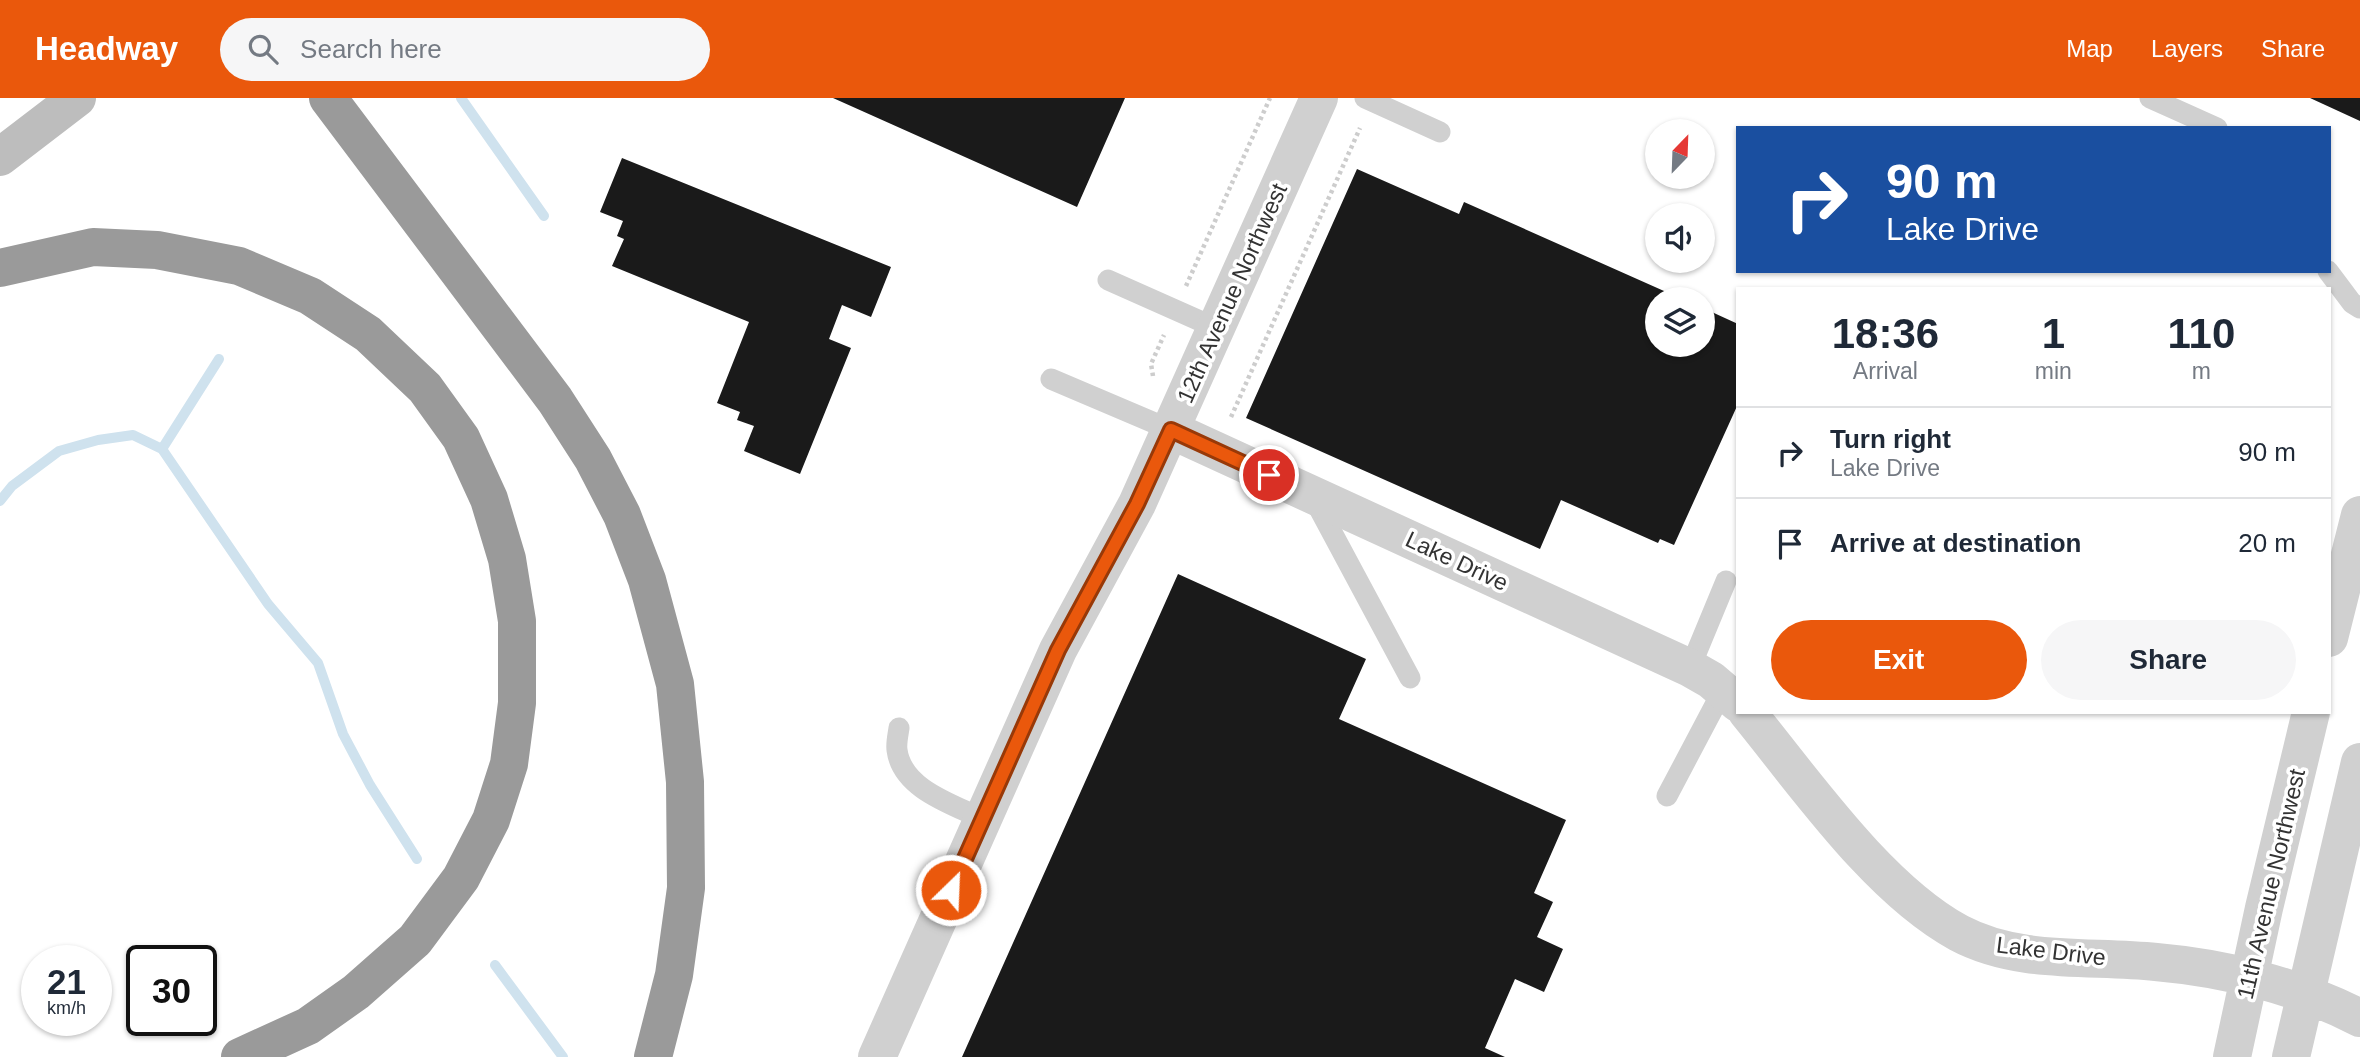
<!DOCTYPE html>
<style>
body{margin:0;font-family:Arial,sans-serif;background:#f6f6f7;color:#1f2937;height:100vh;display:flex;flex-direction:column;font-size:26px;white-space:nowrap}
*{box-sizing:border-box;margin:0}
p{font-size:23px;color:#747a83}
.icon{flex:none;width:38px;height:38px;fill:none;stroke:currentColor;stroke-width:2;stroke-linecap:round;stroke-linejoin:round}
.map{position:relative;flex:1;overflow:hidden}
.panel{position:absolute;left:1736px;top:189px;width:595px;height:427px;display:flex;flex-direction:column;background:#fff;border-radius:0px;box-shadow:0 2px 5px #0004}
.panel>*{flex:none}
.top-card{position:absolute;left:1736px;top:28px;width:595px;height:147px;border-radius:0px;box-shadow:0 2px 5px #0004;background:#1a4fa0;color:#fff;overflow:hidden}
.needle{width:46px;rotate:23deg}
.fabs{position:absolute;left:1645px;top:21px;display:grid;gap:14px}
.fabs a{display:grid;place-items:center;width:70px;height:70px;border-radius:50%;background:#fff;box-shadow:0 2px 5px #0004;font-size:35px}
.speed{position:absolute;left:21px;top:847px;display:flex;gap:14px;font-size:35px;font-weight:700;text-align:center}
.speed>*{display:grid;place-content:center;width:91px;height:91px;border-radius:50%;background:#fff;box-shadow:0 2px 5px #0004;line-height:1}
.speed small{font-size:18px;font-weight:400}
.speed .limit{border:4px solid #111;border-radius:10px;background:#fff;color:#111}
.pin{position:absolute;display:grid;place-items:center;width:60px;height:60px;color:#fff;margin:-30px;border:4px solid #fff;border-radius:50%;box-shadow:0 2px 7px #0007}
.me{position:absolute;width:77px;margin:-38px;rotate:24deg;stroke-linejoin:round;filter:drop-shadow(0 0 5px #0008)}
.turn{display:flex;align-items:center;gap:24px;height:147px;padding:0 35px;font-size:32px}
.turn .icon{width:91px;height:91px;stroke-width:2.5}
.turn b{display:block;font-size:49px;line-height:60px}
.eta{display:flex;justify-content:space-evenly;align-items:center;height:119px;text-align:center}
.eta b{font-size:42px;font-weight:700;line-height:49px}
.primary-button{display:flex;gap:14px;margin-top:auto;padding:14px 35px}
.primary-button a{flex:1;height:80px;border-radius:42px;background:#ea580c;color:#fff;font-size:28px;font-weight:700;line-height:80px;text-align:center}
.primary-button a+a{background:#f6f6f7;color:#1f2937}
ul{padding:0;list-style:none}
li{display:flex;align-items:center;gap:21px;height:91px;padding:0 35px;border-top:2px solid #e0e1e3}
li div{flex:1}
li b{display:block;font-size:26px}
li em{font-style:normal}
header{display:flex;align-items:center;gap:42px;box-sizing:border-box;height:98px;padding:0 35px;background:#ea580c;color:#fff}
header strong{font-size:33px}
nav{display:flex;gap:38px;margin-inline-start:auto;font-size:24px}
.search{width:490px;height:63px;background:#f6f6f7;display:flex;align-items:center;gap:18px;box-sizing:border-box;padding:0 24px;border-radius:38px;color:#747a83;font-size:26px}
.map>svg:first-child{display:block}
</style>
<header>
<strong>Headway</strong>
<div class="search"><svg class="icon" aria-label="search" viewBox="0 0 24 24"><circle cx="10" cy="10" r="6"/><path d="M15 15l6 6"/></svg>Search here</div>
<nav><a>Map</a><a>Layers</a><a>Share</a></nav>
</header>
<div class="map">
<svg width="2360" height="959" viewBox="0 0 2360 959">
<rect width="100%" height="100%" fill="#fff"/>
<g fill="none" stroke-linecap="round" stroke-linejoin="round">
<path stroke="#cfe2ee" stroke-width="10" d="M 461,0 L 544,118
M 162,351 L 219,261
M 0,403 L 12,388 L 59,353 L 98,342 L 133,337 L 162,351 L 268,506 L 318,565 L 343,636 L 370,687 L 417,761
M 495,867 L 563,959"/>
</g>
<path fill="#1a1a1a" d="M 833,0 L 1125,0 L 1077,109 Z
M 2310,0 L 2360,0 L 2360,23 Z
M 622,60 L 891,169 L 871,219 L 842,207 L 829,241 L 851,250 L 800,376 L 744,353 L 754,328 L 737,322 L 740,314 L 717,305 L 749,224 L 612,168 L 624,141 L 617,138 L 623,123 L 600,114 Z
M 1357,71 L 1459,116 L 1464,104 L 1682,201 L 1657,201 L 1657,247 L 1703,247 L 1703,210 L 1738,226 L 1738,306 L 1674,447 L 1660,441 L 1658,445 L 1561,402 L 1540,451 L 1246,320 Z
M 1178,476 L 1366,561 L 1339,621 L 1566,722 L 1534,795 L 1553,804 L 1537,839 L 1563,851 L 1544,894 L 1515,881 L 1485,950 L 1505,959 L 962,959 Z"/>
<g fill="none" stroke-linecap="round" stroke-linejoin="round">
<path stroke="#cdcdcd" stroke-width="4.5" stroke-dasharray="3.5 3.5" stroke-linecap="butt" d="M 1186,188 L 1270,0
M 1153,278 L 1151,266 L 1164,237
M 1231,319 L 1360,30"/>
<path stroke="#d0d0d0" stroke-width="21" d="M 1365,0 L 1440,34
M 2150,0 L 2217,30
M 2328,173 L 2352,205 L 2360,210
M 1108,182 L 1216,230
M 1051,281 L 1171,332
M 1314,401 L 1410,580
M 1690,570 L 1726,483
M 899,630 C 898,637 896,645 897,652 C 902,691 952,706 983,721
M 1667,698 L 1723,592"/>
<path stroke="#d0d0d0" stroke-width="38" d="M 1171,332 L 1690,570 L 1711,582 L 1738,605
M 2329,540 L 2360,417
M 1747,614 C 1805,685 1878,791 1959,835 C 2019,867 2091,857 2156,864 C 2225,870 2298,888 2360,920
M 877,959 L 1058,552 L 1137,406 L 1319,0
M 2232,959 L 2264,810 L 2311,614
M 2291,959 L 2360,664"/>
<path stroke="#bdbdbd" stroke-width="38" d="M 0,59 L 77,0"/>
<path stroke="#9a9a9a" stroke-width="38" d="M 328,0 L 555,302 L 593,361 L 622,417 L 647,482 L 675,586 L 685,684 L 686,790 L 674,877 L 653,959
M 0,170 L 93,149 L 157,152 L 239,168 L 310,198 L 368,236 L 425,290 L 461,340 L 489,401 L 507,461 L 517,523 L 517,605 L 509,666 L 491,722 L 461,780 L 415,842 L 356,894 L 308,928 L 240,959"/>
</g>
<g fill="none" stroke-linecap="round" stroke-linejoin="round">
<g stroke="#983908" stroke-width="18">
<path id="route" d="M 951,792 L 1058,552 L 1137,406 L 1171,332 L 1269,377"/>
</g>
<use href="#route" stroke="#ea580c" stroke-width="12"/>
</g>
<g text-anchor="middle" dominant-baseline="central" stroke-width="7" stroke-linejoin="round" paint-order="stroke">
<g font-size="23" fill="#333" stroke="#fff">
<text transform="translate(1232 195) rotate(-66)">12th Avenue Northwest</text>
<text transform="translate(1457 463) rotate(25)">Lake Drive</text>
<text transform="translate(2271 786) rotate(-77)">11th Avenue Northwest</text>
<text transform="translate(2051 853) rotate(7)">Lake Drive</text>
</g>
</g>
</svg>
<div class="fabs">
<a><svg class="needle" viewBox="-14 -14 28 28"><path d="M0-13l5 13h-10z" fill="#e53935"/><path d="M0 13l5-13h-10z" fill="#747a83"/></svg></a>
<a><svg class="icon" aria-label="sound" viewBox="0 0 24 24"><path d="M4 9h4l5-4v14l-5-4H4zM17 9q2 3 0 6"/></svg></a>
<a><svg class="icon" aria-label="layers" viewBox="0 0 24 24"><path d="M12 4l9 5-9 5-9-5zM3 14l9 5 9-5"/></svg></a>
</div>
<div class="speed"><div>21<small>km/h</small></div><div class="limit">30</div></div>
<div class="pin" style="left:1269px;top:377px;background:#d93025"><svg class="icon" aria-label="arrive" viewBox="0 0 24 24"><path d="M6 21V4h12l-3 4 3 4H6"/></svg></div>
<svg class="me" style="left:951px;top:792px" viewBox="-20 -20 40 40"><circle r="17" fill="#ea580c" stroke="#fff" stroke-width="3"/><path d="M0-11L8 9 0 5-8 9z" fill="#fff"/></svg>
<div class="top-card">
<div class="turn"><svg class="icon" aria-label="right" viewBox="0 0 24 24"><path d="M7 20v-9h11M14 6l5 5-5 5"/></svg><div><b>90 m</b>Lake Drive</div></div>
</div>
<section class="panel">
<div class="eta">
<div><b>18:36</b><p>Arrival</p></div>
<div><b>1</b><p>min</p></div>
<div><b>110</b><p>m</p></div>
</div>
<ul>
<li><svg class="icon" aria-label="right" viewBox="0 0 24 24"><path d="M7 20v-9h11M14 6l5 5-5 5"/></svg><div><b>Turn right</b><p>Lake Drive</p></div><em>90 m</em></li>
<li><svg class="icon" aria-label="arrive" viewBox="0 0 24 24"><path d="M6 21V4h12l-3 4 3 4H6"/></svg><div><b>Arrive at destination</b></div><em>20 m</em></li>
</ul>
<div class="primary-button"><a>Exit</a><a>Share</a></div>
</section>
</div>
